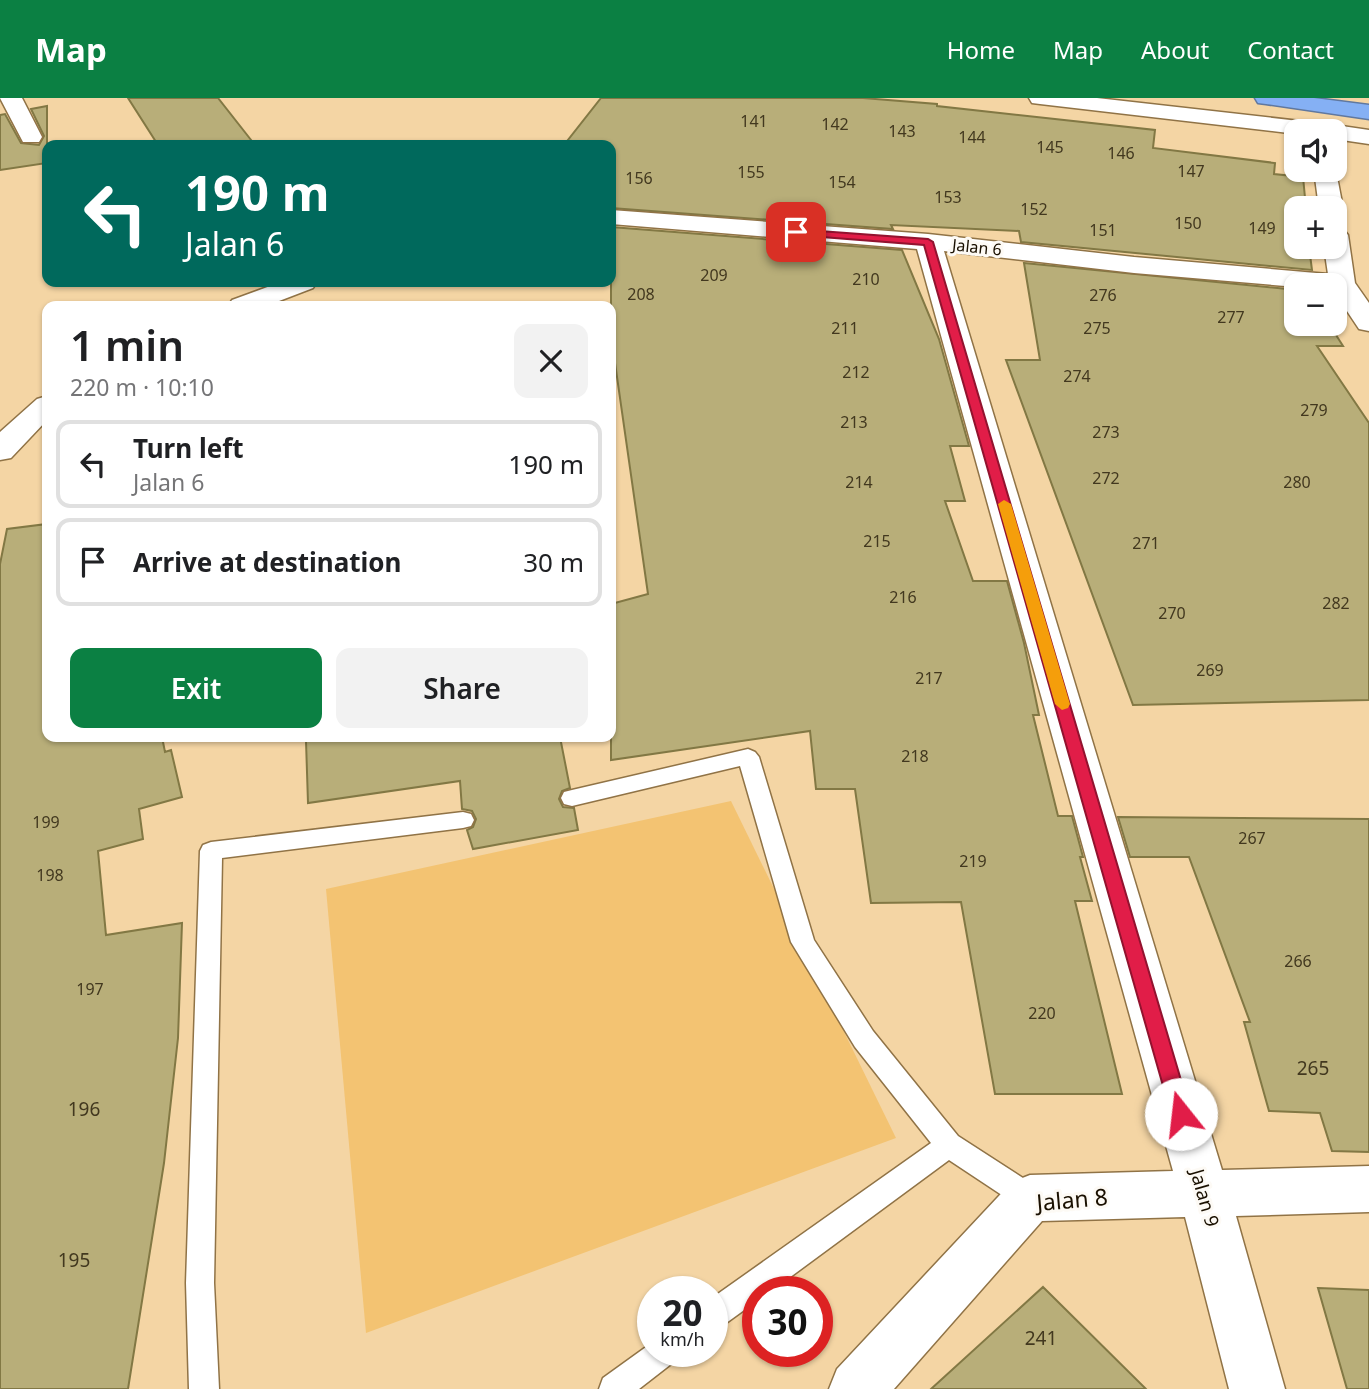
<!DOCTYPE html>
<meta charset="utf-8">
<style>
body{margin:0;font-family:"Noto Sans",sans-serif;background:#f2f2f2;color:#202124;height:100vh;display:flex;flex-direction:column;font-size:26px;white-space:nowrap}
*{box-sizing:border-box;margin:0}
p{font-size:23px;color:#757577}
.icon{flex:none;width:38px;height:38px;fill:none;stroke:currentColor;stroke-width:2;stroke-linecap:round;stroke-linejoin:round}
.map{position:relative;flex:1;overflow:hidden}
.side{position:absolute;left:42px;top:203px;width:574px;height:441px;display:flex;flex-direction:column;background:#fff;border-radius:14px;box-shadow:0 2px 5px #0004}
.side>*{flex:none}
.hud{position:absolute;left:42px;top:42px;width:574px;height:147px;border-radius:14px;box-shadow:0 2px 5px #0004;background:#00695c;color:#fff;overflow:hidden}
.tools{position:absolute;left:1284px;top:21px;display:grid;gap:14px}
.tools a{display:grid;place-items:center;width:63px;height:63px;border-radius:14px;background:#fff;box-shadow:0 2px 5px #0004;font-size:35px}
.speed{position:absolute;left:637px;top:1178px;display:flex;gap:14px;font-size:35px;font-weight:700;text-align:center}
.speed>*{display:grid;place-content:center;width:91px;height:91px;border-radius:50%;background:#fff;box-shadow:0 2px 5px #0004;line-height:1}
.speed small{font-size:18px;font-weight:400}
.speed .limit{border:10px solid #d22;background:#fff;color:#111}
.pin{position:absolute;display:grid;place-items:center;width:60px;height:60px;color:#fff;margin:-30px;border-radius:14px;box-shadow:0 4px 10px #0006}
.me{position:absolute;width:77px;margin:-38px;rotate:344deg;stroke-linejoin:round;filter:drop-shadow(0 0 5px #0008)}
.turn{display:flex;align-items:center;gap:24px;height:147px;padding:0 28px;font-size:32px}
.turn .icon{width:91px;height:91px;stroke-width:2.5}
.turn b{display:block;font-size:49px;line-height:60px}
.round{display:grid;place-items:center;flex:none;width:74px;height:74px;border-radius:14px;background:#f2f2f2}
.summary{display:flex;align-items:center;justify-content:space-between;height:119px;padding:0 28px}
h1{font-size:42px;font-weight:600;line-height:52px}
.primary-button{display:flex;gap:14px;margin-top:auto;padding:14px 28px}
.primary-button a{flex:1;height:80px;border-radius:14px;background:#0b8043;color:#fff;font-size:28px;font-weight:600;line-height:80px;text-align:center}
.primary-button a+a{background:#f2f2f2;color:#202124}
ul{padding:0;list-style:none}
li{display:flex;align-items:center;gap:21px;height:88px;margin:0 14px 10px;padding:0 14px;border:4px solid #e0e0e0;border-radius:14px}
li div{flex:1}
li b{display:block;font-size:26px}
li em{font-style:normal}
header{display:flex;align-items:center;gap:42px;box-sizing:border-box;height:98px;padding:0 35px;background:#0b8043;color:#fff}
header strong{font-size:33px}
nav{display:flex;gap:38px;margin-inline-start:auto;font-size:24px}
.map>svg:first-child{display:block}
</style>
<header>
<strong>Map</strong>
<nav><a>Home</a><a>Map</a><a>About</a><a>Contact</a></nav>
</header>
<div class="map">
<svg width="1369" height="1291" viewBox="0 0 1369 1291">
<rect width="100%" height="100%" fill="#f4d5a4"/>
<path fill="#f3c372" d="M 731,703 L 896,1040 L 366,1235 L 326,791 Z"/>
<path fill="#b8ae79" stroke="#827844" stroke-width="2" d="M 128,0 L 218,0 L 255,47 L 158,47 Z
M 601,0 L 863,0 L 937,6 L 937,8 L 1155,32 L 1153,50 L 1275,65 L 1274,76 L 1303,79 L 1306,110 L 1297,110 L 1297,149 L 1309,149 L 1312,172 L 1021,144 L 1019,133 L 891,127 L 893,131 L 611,110 L 611,47 L 564,47 Z
M 47,8 L 47,65 L 0,72 L 0,17 L 5,16 L 21,45 L 39,47 L 44,38 L 31,11 Z
M 611,129 L 902,152 L 939,241 L 969,348 L 950,348 L 965,403 L 945,403 L 973,483 L 1007,483 L 1024,545 L 1039,617 L 1033,617 L 1058,718 L 1072,718 L 1083,759 L 1080,759 L 1092,803 L 1075,803 L 1122,996 L 995,996 L 961,804 L 871,805 L 855,691 L 816,691 L 810,633 L 611,662 L 611,506 L 648,496 L 611,237 Z
M 1024,165 L 1297,192 L 1297,226 L 1329,226 L 1343,248 L 1317,248 L 1369,325 L 1369,602 L 1133,607 L 1006,262 L 1040,262 Z
M 47,426 L 47,639 L 162,639 L 165,654 L 171,652 L 182,699 L 139,711 L 143,741 L 98,753 L 106,837 L 182,825 L 178,940 L 164,1065 L 128,1291 L 0,1291 L 0,466 L 7,431 Z
M 341,639 L 560,639 L 570,690 L 562,693 L 559,701 L 563,709 L 574,710 L 578,732 L 473,751 L 467,732 L 473,729 L 476,721 L 472,713 L 462,711 L 460,683 L 308,705 L 306,643 Z
M 1118,719 L 1369,721 L 1369,1054 L 1332,1053 L 1320,1015 L 1269,1013 L 1244,924 L 1250,924 L 1189,759 L 1130,759 Z
M 1043,1189 L 1146,1291 L 931,1291 Z
M 1318,1190 L 1369,1192 L 1369,1291 L 1347,1291 Z"/>
<g fill="none" stroke-linecap="round" stroke-linejoin="round">
<g stroke="#907346" stroke-width="3">
<path id="service" d="M 748,651 L 755,654 L 759,659 L 814,842 L 873,933 L 958,1038 L 1040,1091 L 1044,1100 L 1040,1109 L 1030,1113 L 1020,1109 L 949,1062 L 770,1194 L 758,1194 L 758,1202 L 722,1228 L 712,1232 L 712,1200 L 931,1045 L 855,949 L 791,844 L 740,668 L 572,708 L 564,706 L 561,700 L 564,694 L 572,692 Z
M 463,714 L 471,716 L 474,722 L 471,728 L 463,730 L 222,760 L 214,1185 L 219,1291 L 189,1291 L 186,1185 L 200,753 L 203,747 L 211,744 Z
M 653,1244 L 653,1253 L 680,1253 L 675,1263 L 639,1291 L 599,1291 L 603,1280 Z"/>
</g>
<g stroke="#907346" stroke-width="3">
<path id="minor" d="M 0,0 L 22,0 L 42,39 L 39,44 L 23,44 Z
M 1029,0 L 1097,0 L 1335,27 L 1369,32 L 1369,46 L 1335,41 L 1335,33 L 1297,33 L 1297,36 L 1040,6 L 1032,5 Z
M 1335,68 L 1343,110 L 1335,116 L 1335,110 L 1319,110 L 1314,72 L 1335,72 Z
M 611,112 L 928,136 L 1134,159 L 1328,176 L 1324,149 L 1335,149 L 1335,129 L 1344,132 L 1348,137 L 1355,185 L 1369,205 L 1369,233 L 1359,231 L 1335,195 L 1335,187 L 1297,189 L 1134,175 L 944,153 L 1222,1072 L 1369,1068 L 1369,1114 L 1236,1118 L 1285,1291 L 1229,1291 L 1185,1119 L 1042,1123 L 894,1291 L 829,1291 L 837,1271 L 1012,1084 L 1030,1077 L 1173,1073 L 917,151 L 611,126 Z
M 281,184 L 317,184 L 313,190 L 266,208 L 228,208 L 232,202 Z
M 47,298 L 47,322 L 11,360 L 0,362 L 0,334 L 37,301 Z"/>
</g>
<g stroke="#60789f" stroke-width="3">
<path id="motorway" d="M 1255,0 L 1314,0 L 1369,7 L 1369,21 L 1266,6 L 1258,5 Z"/>
</g>
<use href="#service" fill="#fff" fill-rule="evenodd"/>
<use href="#minor" fill="#fff" fill-rule="evenodd"/>
<use href="#motorway" fill="#85b0f4" fill-rule="evenodd"/>
</g>
<path fill="#e11d48" stroke="#92132f" stroke-width="2" d="M 792,131 L 928,141 L 933,144 L 1191,1016 L 1188,1022 L 1181,1024 L 1174,1022 L 1171,1016 L 924,147 L 796,137 L 791,134 Z"/>
<path fill="#f59e0b" d="M 1004,402 L 1011,406 L 1070,606 L 1068,610 L 1062,612 L 1055,606 L 998,406 Z"/>
<g text-anchor="middle" dominant-baseline="central" stroke-width="6" stroke-linejoin="round" paint-order="stroke">
<g font-size="16" fill="#42381f">
<text x="754" y="23">141</text>
<text x="835" y="26">142</text>
<text x="902" y="33">143</text>
<text x="972" y="39">144</text>
<text x="1050" y="49">145</text>
<text x="1121" y="55">146</text>
<text x="1191" y="73">147</text>
<text x="751" y="74">155</text>
<text x="639" y="80">156</text>
<text x="842" y="84">154</text>
<text x="948" y="99">153</text>
<text x="1034" y="111">152</text>
<text x="1188" y="125">150</text>
<text x="1262" y="130">149</text>
<text x="1103" y="132">151</text>
<text x="714" y="177">209</text>
<text x="866" y="181">210</text>
<text x="641" y="196">208</text>
<text x="1103" y="197">276</text>
<text x="1231" y="219">277</text>
<text x="845" y="230">211</text>
<text x="1097" y="230">275</text>
<text x="856" y="274">212</text>
<text x="1077" y="278">274</text>
<text x="1314" y="312">279</text>
<text x="854" y="324">213</text>
<text x="1106" y="334">273</text>
<text x="1106" y="380">272</text>
<text x="859" y="384">214</text>
<text x="1297" y="384">280</text>
<text x="877" y="443">215</text>
<text x="1146" y="445">271</text>
<text x="903" y="499">216</text>
<text x="1336" y="505">282</text>
<text x="1172" y="515">270</text>
<text x="1210" y="572">269</text>
<text x="929" y="580">217</text>
<text x="915" y="658">218</text>
<text x="46" y="724">199</text>
<text x="1252" y="740">267</text>
<text x="973" y="763">219</text>
<text x="50" y="777">198</text>
<text x="1298" y="863">266</text>
<text x="90" y="891">197</text>
<text x="1042" y="915">220</text>
</g>
<g font-size="16" fill="#1a1001" stroke="#fdfaf5">
<text transform="translate(977 149) rotate(6)">Jalan 6</text>
</g>
<g font-size="19" fill="#42381f">
<text x="1313" y="970">265</text>
<text x="84" y="1011">196</text>
<text x="74" y="1162">195</text>
<text x="1041" y="1240">241</text>
</g>
<g font-size="19" fill="#1a1001" stroke="#fdfaf5">
<text transform="translate(1205 1100) rotate(74)">Jalan 9</text>
</g>
<g font-size="23" fill="#1a1001" stroke="#fdfaf5">
<text transform="translate(1072 1101) rotate(-5)">Jalan 8</text>
</g>
</g>
</svg>
<div class="tools">
<a><svg class="icon" aria-label="sound" viewBox="0 0 24 24"><path d="M4 9h4l5-4v14l-5-4H4zM17 9q2 3 0 6"/></svg></a>
<a>+</a>
<a>−</a>
</div>
<div class="speed"><div>20<small>km/h</small></div><div class="limit">30</div></div>
<div class="pin" style="left:796px;top:134px;background:#d93025"><svg class="icon" aria-label="arrive" viewBox="0 0 24 24"><path d="M6 21V4h12l-3 4 3 4H6"/></svg></div>
<svg class="me" style="left:1181px;top:1016px" viewBox="-20 -20 40 40"><circle r="19" fill="#fff"/><path d="M0-13L10 11 0 6-10 11z" fill="#e11d48"/></svg>
<div class="hud">
<div class="turn"><svg class="icon" aria-label="left" viewBox="0 0 24 24"><path d="M17 20v-9H6M10 6l-5 5 5 5"/></svg><div><b>190 m</b>Jalan 6</div></div>
</div>
<section class="side">
<div class="summary"><div><h1>1 min</h1><p>220 m · 10:10</p></div><a class="round"><svg class="icon" aria-label="close" viewBox="0 0 24 24"><path d="M6 6l12 12M18 6L6 18"/></svg></a></div>
<ul>
<li><svg class="icon" aria-label="left" viewBox="0 0 24 24"><path d="M17 20v-9H6M10 6l-5 5 5 5"/></svg><div><b>Turn left</b><p>Jalan 6</p></div><em>190 m</em></li>
<li><svg class="icon" aria-label="arrive" viewBox="0 0 24 24"><path d="M6 21V4h12l-3 4 3 4H6"/></svg><div><b>Arrive at destination</b></div><em>30 m</em></li>
</ul>
<div class="primary-button"><a>Exit</a><a>Share</a></div>
</section>
</div>
